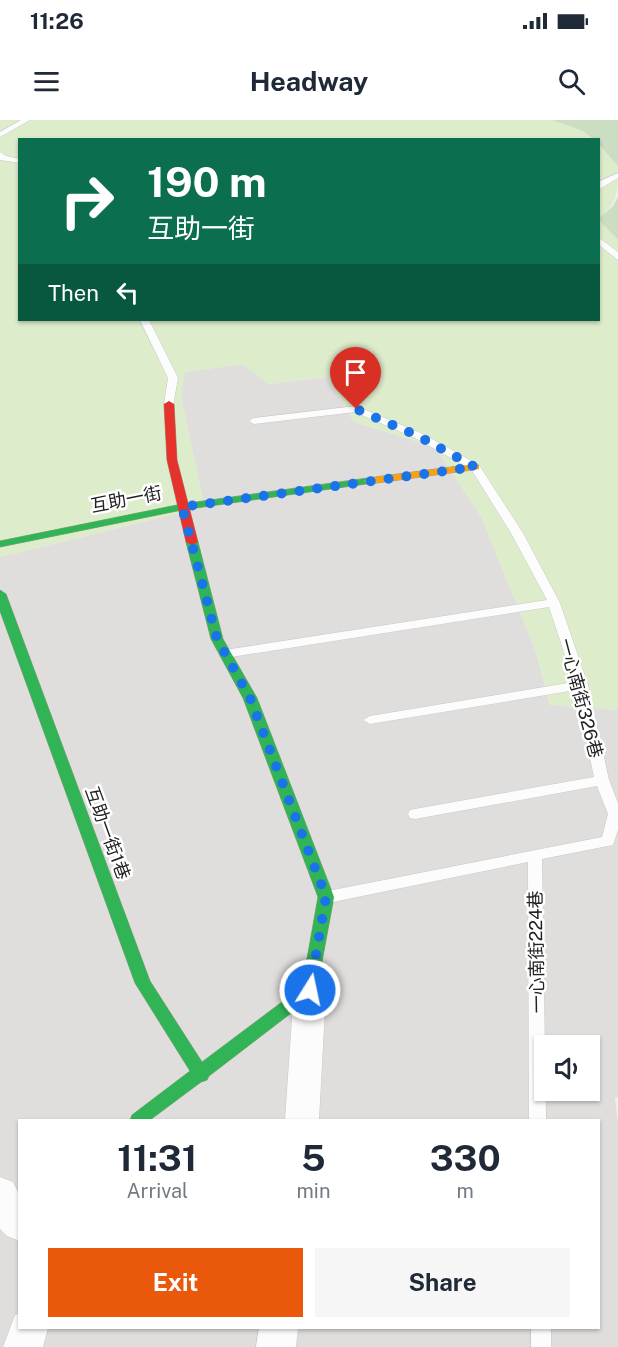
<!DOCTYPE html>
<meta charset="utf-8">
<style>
body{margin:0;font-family:"Public Sans","Noto Sans TC",sans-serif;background:#f6f6f7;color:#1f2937;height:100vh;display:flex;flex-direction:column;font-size:22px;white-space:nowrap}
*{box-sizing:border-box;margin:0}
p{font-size:20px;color:#747a83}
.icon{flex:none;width:33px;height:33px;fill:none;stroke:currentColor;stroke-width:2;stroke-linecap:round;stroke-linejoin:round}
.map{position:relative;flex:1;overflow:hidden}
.panel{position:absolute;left:18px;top:999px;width:582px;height:210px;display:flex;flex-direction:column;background:#fff;border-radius:0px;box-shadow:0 2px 4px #0004}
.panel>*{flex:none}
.hud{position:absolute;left:18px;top:18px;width:582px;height:183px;border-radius:0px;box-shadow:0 2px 4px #0004;background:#0b6e4f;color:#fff;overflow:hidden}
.controls{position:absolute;left:534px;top:915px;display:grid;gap:12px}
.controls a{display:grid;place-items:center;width:66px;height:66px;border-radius:0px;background:#fff;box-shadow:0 2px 4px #0004;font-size:30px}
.pin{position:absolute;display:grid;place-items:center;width:51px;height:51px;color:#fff;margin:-62px -26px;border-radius:50% 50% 50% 0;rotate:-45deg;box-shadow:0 0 6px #0007}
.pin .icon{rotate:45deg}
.me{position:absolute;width:66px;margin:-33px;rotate:10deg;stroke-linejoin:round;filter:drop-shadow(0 0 4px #0008)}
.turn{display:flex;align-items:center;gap:21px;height:126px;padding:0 30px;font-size:27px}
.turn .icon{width:78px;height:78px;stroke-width:2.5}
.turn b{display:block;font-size:42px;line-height:51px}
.then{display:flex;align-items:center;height:57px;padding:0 30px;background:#0003;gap:12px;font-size:22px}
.eta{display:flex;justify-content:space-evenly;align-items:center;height:102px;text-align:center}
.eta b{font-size:36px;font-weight:700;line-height:42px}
.primary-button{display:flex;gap:12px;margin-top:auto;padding:12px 30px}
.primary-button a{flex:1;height:69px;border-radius:0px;background:#ea580c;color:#fff;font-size:24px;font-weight:700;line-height:69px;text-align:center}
.primary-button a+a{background:#f6f6f7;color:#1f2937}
.status{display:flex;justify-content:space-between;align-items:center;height:42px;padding:0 30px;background:#fff;direction:ltr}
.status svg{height:16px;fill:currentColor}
header{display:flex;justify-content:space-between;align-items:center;height:78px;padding:0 30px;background:#fff;font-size:27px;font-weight:700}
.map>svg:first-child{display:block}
</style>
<div class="status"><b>11:26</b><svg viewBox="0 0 49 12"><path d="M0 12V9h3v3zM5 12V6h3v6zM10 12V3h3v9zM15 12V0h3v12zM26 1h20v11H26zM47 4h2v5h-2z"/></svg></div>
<header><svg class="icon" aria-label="menu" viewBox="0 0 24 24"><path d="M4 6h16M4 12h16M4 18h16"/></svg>Headway<svg class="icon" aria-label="search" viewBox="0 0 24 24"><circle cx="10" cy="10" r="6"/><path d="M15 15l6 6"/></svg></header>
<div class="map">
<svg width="618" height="1227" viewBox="0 0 618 1227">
<rect width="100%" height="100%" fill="#f0eeeb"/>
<path fill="#dfdedc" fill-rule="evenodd" d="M 243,244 L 269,264 L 327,257 L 354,302 L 435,327 L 481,396 L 536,532 L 550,585 L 618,590 L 618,977 L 615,978 L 618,1004 L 618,1227 L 0,1227 L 0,437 L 204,387 L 181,277 L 184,252 ZM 544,926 L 590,926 L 590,970 L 544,970 ZM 20,1000 L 598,1000 L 598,1208 L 20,1208 Z"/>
<path fill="#ddeccb" d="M 0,0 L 552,0 L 583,11 L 593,19 L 20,20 L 20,200 L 598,200 L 599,100 L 618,120 L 618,590 L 550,585 L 536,532 L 481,396 L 435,327 L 354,302 L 327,257 L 269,264 L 242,244 L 185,252 L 181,277 L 205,387 L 0,437 Z
M 598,25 L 618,46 C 618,74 618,80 599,99 Z"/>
<path fill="#cbdec1" d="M 552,0 L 618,0 L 618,46 L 599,25 L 598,20 L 593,19 L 583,11 Z
M 618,77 L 618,120 L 598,99 L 613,86 Z"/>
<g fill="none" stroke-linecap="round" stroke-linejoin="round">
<g stroke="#c9c8c7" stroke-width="1">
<path id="lane" d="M 21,0 L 30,0 L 0,17 L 0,12 Z
M 0,32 L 6,36 L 20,39 L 20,43 L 0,40 Z
M 618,53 L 618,58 L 598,70 L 598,62 Z
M 598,117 L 618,132 L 618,140 L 598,124 Z
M 140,200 L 149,200 L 178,258 L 173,286 L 169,287 L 164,284 L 168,258 Z
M 356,286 L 423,314 L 479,345 L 523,413 L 560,483 L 588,565 L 609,660 L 618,683 L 618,710 L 613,725 L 542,739 L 546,1000 L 529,1000 L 528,742 L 328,783 L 323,781 L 320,777 L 323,773 L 328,771 L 602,717 L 608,694 L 597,666 L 415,699 L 410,698 L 408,694 L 410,690 L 415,689 L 594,657 L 576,570 L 370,604 L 363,600 L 370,596 L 574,562 L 549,487 L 225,538 L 219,534 L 225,530 L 547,480 L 511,413 L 471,349 L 415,318 L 355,292 L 254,304 L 249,301 L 254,298 Z
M 531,1208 L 551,1208 L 551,1227 L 531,1227 Z"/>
</g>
<g stroke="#c9c8c7" stroke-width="1">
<path id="street" d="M 310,857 L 321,861 L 326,870 L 319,1000 L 285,1000 L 294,870 L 299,861 Z
M 0,1057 L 13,1062 L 20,1076 L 20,1121 L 7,1116 L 0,1109 Z
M 20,1193 L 20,1208 L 48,1208 L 43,1227 L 3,1227 L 15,1195 Z
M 259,1208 L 298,1208 L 296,1227 L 256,1227 Z"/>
</g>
<g stroke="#999a82" stroke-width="1">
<path id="fast" d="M 369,358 L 374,361 L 373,363 L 182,390 L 0,427 L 0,421 L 182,384 Z
M 192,419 L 198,422 L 223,519 L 257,578 L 334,777 L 316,874 L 209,956 L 207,960 L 201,962 L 150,1000 L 130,1000 L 132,995 L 190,951 L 135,863 L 0,491 L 0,470 L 6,474 L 150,861 L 202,942 L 302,867 L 318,777 L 243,578 L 211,519 L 186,422 Z"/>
</g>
<g stroke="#999a82" stroke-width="1">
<path id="slow" d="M 475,344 L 479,345 L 479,349 L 369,364 L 364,361 L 369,358 Z"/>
</g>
<g stroke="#999a82" stroke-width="1">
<path id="jam" d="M 169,281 L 174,284 L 177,340 L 198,422 L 192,425 L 186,422 L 167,340 L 164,284 Z"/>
</g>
<use href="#lane" fill="#fdfcfc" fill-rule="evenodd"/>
<use href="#street" fill="#fdfcfc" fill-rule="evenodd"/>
<use href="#fast" fill="#30b455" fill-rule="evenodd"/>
<use href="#slow" fill="#ff9f0a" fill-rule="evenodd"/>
<use href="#jam" fill="#e5322d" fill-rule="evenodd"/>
</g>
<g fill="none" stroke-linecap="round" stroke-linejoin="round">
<path stroke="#1a73e8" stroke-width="10" stroke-dasharray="0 18" d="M 310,870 L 326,777 L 250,578 L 217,519 L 182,387 L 475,347 L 418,316 L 356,289"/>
</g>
<g text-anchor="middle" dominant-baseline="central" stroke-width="5" stroke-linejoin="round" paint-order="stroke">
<g font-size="18" fill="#222" stroke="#fff">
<text transform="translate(126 379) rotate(-11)">互助一街</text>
<text transform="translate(581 578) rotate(75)">一心南街326巷</text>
<text transform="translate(108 713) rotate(70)">互助一街1巷</text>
<text transform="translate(536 832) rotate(-91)">一心南街224巷</text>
</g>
</g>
</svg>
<div class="controls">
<a><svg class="icon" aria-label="sound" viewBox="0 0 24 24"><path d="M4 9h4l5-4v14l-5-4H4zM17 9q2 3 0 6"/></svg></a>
</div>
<div class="pin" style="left:356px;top:289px;background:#d93025"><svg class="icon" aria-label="arrive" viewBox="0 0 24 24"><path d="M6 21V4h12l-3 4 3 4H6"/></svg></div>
<svg class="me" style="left:310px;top:870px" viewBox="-20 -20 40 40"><circle r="17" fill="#1a73e8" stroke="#fff" stroke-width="3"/><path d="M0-11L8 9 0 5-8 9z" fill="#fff"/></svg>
<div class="hud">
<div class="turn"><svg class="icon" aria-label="right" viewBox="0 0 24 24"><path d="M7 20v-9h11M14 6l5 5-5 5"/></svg><div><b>190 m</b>互助一街</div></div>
<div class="then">Then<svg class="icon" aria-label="left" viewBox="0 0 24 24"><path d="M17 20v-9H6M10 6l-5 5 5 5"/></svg></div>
</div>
<section class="panel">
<div class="eta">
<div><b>11:31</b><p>Arrival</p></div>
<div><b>5</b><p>min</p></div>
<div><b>330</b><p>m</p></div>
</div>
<div class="primary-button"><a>Exit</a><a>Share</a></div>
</section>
</div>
